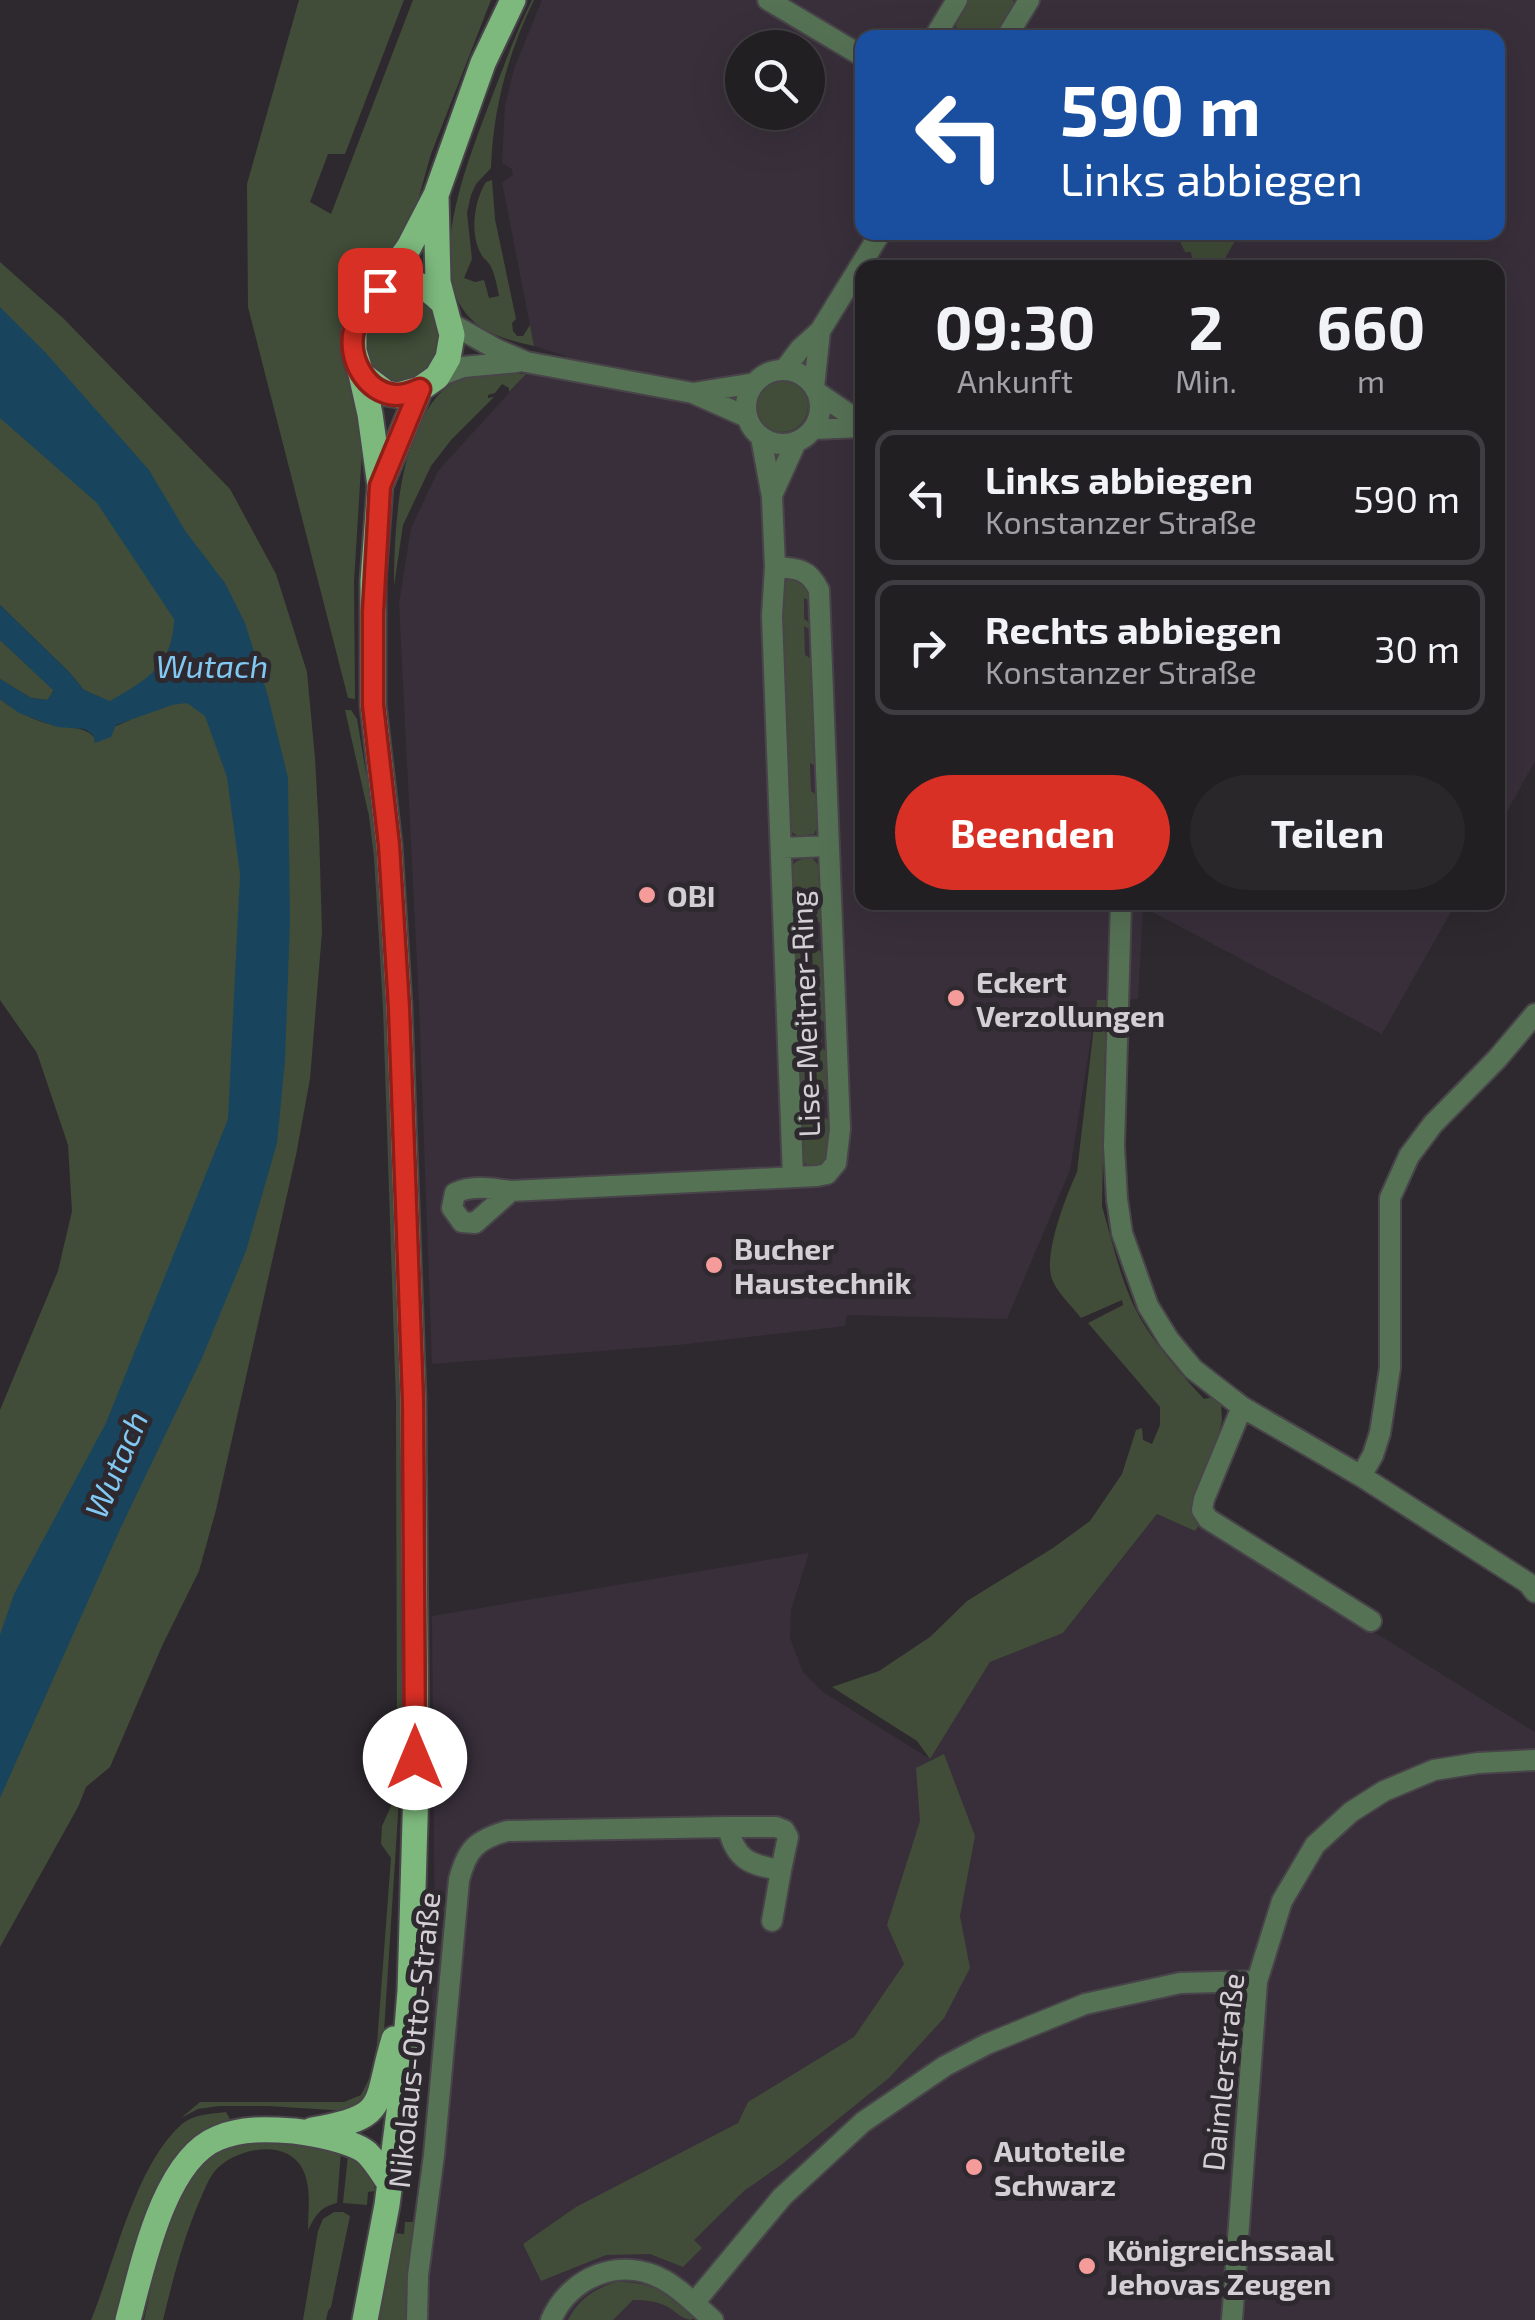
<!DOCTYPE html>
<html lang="de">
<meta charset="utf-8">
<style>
body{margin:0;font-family:"Exo 2",sans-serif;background:#2a272b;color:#f1f3f6;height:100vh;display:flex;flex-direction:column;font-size:38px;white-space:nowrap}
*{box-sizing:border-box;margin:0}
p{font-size:32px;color:#a2a2a6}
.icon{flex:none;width:55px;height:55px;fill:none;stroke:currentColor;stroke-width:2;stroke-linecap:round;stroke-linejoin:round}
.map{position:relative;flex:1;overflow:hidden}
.drawer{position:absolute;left:855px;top:260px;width:650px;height:650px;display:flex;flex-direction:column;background:#221f23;border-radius:20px;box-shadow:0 10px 40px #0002,0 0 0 2px #3f3d41}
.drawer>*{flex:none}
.guide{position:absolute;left:855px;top:30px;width:650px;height:210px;border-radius:20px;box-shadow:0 10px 40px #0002,0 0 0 2px #3f3d41;background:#1a4fa0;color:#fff;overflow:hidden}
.tools{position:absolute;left:725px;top:30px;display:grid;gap:20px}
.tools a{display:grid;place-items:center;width:100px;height:100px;border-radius:50%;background:#221f23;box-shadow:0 10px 40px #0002,0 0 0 2px #3f3d41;font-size:50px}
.pin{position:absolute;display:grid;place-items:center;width:85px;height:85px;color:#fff;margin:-42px;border-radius:20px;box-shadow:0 5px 15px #0006}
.me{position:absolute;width:110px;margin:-55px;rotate:0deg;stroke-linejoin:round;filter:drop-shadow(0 0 8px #0008)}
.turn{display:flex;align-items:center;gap:35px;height:210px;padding:0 40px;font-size:45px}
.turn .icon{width:130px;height:130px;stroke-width:2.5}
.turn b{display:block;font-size:70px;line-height:85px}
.eta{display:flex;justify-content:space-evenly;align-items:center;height:170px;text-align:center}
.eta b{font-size:60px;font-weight:700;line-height:70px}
.cta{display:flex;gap:20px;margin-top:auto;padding:20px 40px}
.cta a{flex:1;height:115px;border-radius:60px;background:#d93025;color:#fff;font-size:40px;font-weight:700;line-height:115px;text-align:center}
.cta a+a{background:#2a272b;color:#f1f3f6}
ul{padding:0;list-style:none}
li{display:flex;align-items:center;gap:30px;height:135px;margin:0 20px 15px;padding:0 20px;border:5px solid #3f3d41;border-radius:20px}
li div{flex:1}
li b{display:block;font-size:38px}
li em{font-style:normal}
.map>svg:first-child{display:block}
</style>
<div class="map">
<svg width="1535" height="2320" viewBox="0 0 1535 2320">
<rect width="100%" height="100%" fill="#2e292f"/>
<path fill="#382f3a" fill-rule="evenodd" d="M 542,0 L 1535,0 L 1535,761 L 1498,828 L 1498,268 L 862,268 L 862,902 L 1456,903 L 1382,1034 L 1143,907 L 1138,999 L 1097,1001 L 1070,1170 L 1007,1319 L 847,1315 L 845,1326 L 678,1345 L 432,1364 L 419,1005 L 399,604 L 411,528 L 438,471 L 526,374 L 562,379 L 566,356 L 534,346 L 502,182 L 513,175 L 512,169 L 502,163 L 505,106 L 514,69 ZM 862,38 L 1498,38 L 1498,232 L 862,232 ZM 742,48 L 808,48 L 808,112 L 742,112 Z
M 1157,1514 L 1195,1531 L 1200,1524 L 1535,1732 L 1535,2320 L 410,2320 L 438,2054 L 431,2012 L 435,1958 L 432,1616 L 809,1553 L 791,1610 L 790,1638 L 803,1672 L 823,1692 L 930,1759 L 990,1662 L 1063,1633 Z"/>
<path fill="#414d38" d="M 299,0 L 404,0 L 345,154 L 328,154 L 310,202 L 331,214 L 413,0 L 491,0 L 431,154 L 418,200 L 405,228 L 395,249 L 379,271 L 351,302 L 344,318 L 340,354 L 347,378 L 354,392 L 362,451 L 354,582 L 355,699 L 348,698 L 248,307 L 247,184 Z
M 532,0 L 534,0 C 508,53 493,109 491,168 L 476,184 L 471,195 L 467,213 L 472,259 L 464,278 L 475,282 L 484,280 L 489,298 L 499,296 C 497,286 495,274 490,265 C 484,256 485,262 480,252 C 470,232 474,201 486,182 L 492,180 L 495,219 L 516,319 L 512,323 L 513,331 L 517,336 L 523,336 L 530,325 L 534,346 C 512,341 487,335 471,319 C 422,271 469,159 488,107 C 502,71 515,34 532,0 Z
M 962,0 L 1013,0 L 1018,11 L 997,37 L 994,30 L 989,37 L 952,37 L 957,29 L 952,16 Z
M 1236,232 L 1239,234 L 1220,267 L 1185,267 L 1184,262 L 1192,259 L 1191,252 L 1185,252 L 1176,233 Z
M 0,262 L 64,319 L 230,489 L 276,574 L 307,672 L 315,758 L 319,830 L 322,932 L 310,1079 L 296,1155 L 216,1510 L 199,1571 L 162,1646 L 110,1767 L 86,1787 L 78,1807 L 0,1947 L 0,1410 L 58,1271 L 72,1211 L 68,1145 L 37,1053 L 0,1000 L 0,699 C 17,712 33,720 53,725 C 68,729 81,725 93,736 L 130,720 L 110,702 L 84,690 L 69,672 L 0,605 Z
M 404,289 L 433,306 C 436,313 439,322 440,329 C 440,333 439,340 438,345 C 427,403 355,387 365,334 C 366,324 372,313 376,304 Z
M 480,372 L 526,374 L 509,392 L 509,388 L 502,384 L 495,393 L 488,395 L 488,398 L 494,397 L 451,440 L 431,466 L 403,525 L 394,586 C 394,521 400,385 480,372 Z
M756 406a26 26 0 1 1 52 0a26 26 0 1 1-52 0Z
M 788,579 L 801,579 L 811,591 L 815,603 L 804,598 L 804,619 L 816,627 L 816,633 L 804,626 L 805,655 L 817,662 L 821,769 L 810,763 L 811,791 L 822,799 L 821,818 L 814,834 L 798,836 L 790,831 L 784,810 L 777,605 L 782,587 Z
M 0,640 L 54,690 L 48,700 L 31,698 L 0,679 Z
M 345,710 L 351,710 L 357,719 L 366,773 L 377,810 L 381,850 L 403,1402 L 403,1737 L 381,2078 L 372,2099 L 348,2111 L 268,2106 L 219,2106 L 198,2109 L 181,2118 L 200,2102 L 344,2102 L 361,2095 L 371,2075 L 377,2044 L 391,1858 L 381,1844 L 382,1826 L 392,1804 L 397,1743 L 396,1402 L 383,1008 L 374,857 L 369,816 Z
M 812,858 C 830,874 827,905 828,927 L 817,921 L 817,949 L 829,957 L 832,1027 L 821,1020 L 822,1048 L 833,1056 L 835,1095 L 823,1088 L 824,1117 L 836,1125 C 832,1144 833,1162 811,1168 L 802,1161 L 786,886 C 791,867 790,859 812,858 Z
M 1097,1000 L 1106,1000 L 1102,1206 C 1111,1238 1119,1273 1133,1304 C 1148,1337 1179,1372 1204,1399 L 1212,1397 L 1221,1405 L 1222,1420 L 1200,1524 L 1195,1531 L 1157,1514 L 1063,1633 L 990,1662 L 930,1759 L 917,1741 L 832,1687 L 879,1671 L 930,1637 L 967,1601 L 1053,1548 L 1090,1521 L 1122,1474 L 1136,1430 L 1142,1428 L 1143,1440 L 1152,1444 L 1160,1425 L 1160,1407 L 1088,1323 L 1123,1305 L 1122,1300 L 1081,1318 C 1072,1306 1057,1293 1052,1279 C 1043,1255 1066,1196 1077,1172 Z
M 944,1754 L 975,1836 L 960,1916 L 970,1968 L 944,2018 L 889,2078 L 781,2165 L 744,2191 L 694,2240 L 702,2248 L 683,2267 L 650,2254 L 606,2255 L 541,2281 L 523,2244 L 576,2207 L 738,2123 L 748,2102 L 854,2037 L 904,1964 L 887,1925 L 920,1821 L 916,1768 Z
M 226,2112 L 232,2123 L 213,2133 L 117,2320 L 91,2320 C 115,2262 135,2165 182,2124 C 194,2114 211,2114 226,2112 Z
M 251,2140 C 282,2142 311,2145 341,2151 L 337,2203 C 320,2207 316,2215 308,2230 C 308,2210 312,2186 302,2168 C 285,2137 233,2149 214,2172 C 208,2180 204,2191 200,2200 C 183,2239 173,2279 163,2320 L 144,2320 C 155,2271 171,2175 221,2150 C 230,2145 242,2143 251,2140 Z
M 348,2155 C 362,2162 373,2176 375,2191 L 368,2192 L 367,2205 L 343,2203 Z
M 418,2203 L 410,2320 L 376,2320 L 394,2233 L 404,2234 L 405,2222 L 413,2222 Z
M 334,2212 L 343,2212 L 350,2216 L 331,2307 L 328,2311 L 326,2320 L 303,2320 L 318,2231 L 323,2219 Z
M 616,2282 C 656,2282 665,2293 695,2316 L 691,2320 C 680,2318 678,2313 668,2307 C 657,2301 645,2300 633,2300 L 613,2320 L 568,2320 C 579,2299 594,2289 616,2282 Z"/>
<path fill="#18455d" d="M 0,307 L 45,352 L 149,470 L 186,532 L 225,583 L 245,623 L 268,696 L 288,778 L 290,921 L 285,1061 L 277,1143 L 246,1251 L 202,1358 L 122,1525 L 0,1798 L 0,1635 L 14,1594 L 106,1423 L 228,1119 L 240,874 L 227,777 L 205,716 L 187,703 L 172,705 L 116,725 L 111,737 L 95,743 L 93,735 L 85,729 L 57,727 L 19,713 L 0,699 L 0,679 L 31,698 L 47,700 L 54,691 L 0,640 L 0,605 L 69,672 L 84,690 L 110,701 C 147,680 173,665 174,619 L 97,503 L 0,418 Z"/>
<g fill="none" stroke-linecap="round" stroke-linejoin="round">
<g stroke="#484449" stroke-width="24">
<path id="minor" d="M 768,0 L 862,56
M 934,38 L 957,0
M 1006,38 L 1029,0
M 450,323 L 496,349 L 526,362 L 693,393 L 747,417
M 784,370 L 800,349 L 820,331 L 881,232
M746 407a37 37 0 1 1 74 0a37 37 0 1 1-74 0Z
M 437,377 L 463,367 L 517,362
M 814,387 L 820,331
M 693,393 L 755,383
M 818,393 L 862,423
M 813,429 L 862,427
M 761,437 L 772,497 L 775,567
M 772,495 L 796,442
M 781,848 L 828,846
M 1121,902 L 1114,1146 L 1117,1199 L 1122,1233 L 1148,1306 L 1169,1340 L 1193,1369 L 1242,1407 L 1361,1476 L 1528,1583 L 1535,1592
M 511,1191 L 475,1223 L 462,1222 L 452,1208 L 455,1193 C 472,1185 493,1188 511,1191 L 817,1176 L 827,1174 L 836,1163 L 840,1129 L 819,590 C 809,569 797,568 775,567 L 772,616 L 793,1177
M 1242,1407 L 1204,1499 L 1202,1510 L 1208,1519 L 1371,1621
M 1361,1476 L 1373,1455 L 1380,1433 L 1390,1368 L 1390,1198 L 1409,1156 L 1433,1124 L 1497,1059 L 1535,1014
M 772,1921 L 781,1870
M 694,2303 L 782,2197 L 863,2122 L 945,2066 L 987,2044 L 1085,2004 L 1180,1983 L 1257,1981
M 417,2320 L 418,2275 L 434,2155 L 459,1880 C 467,1849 476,1840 507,1831 L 728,1827 C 735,1860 750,1865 781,1870 L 788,1837 L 784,1830 L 776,1827 L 728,1827
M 551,2320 C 570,2276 621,2256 664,2280 C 682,2290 697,2306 713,2320
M 1232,2320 L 1257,1981 L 1282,1901 L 1315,1845 L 1351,1812 L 1384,1791 L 1434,1770 L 1478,1763 L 1535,1760"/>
</g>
<g stroke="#484449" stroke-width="29">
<path id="major" d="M 436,195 L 438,282 L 452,335 L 448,358 L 437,377 L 420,389 L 398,395 L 386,393 L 361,374 L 354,351 L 354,330 L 365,308 L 409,247 L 436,195 L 483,63 L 513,0
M 380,290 C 406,278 422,281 442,302
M 361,374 L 370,414 L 380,486 L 373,581 L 373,705 L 389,845 L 399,1007 L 413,1400 L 416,1787 L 410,1991 L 402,2089 L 387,2205 L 365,2320
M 382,481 L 420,389
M 312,2130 C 391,2117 374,2104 394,2039
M 128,2320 C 142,2269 163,2160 218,2138 C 242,2128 267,2129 294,2131 C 312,2133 353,2141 367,2153 C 376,2162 383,2174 390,2184"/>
</g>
<use href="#minor" stroke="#567255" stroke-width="20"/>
<use href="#major" stroke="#7db87d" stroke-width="25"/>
</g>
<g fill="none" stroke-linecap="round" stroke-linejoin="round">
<g stroke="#8d1f18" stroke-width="25">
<path id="route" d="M 380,290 C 369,301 358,314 354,330 C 347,358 366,394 397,395 C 405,395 413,392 420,389 L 380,486 L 373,612 L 373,705 L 389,845 L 399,1008 L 413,1400 L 415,1758"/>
</g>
<use href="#route" stroke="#d93025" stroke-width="18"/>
</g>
<g fill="#f59b9a" stroke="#2e292f" stroke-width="4">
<circle cx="647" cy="895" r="10"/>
<circle cx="956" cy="998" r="10"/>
<circle cx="714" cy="1265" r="10"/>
<circle cx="974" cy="2167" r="10"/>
<circle cx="1087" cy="2266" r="10"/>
</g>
<g text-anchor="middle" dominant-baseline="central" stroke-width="10" stroke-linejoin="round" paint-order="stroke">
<g font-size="30" font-weight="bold" fill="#d3cfd4" stroke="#2e292f" text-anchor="start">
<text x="667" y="895">OBI</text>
<text x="976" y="981">Eckert<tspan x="976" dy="34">Verzollungen</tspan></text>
<text x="734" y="1248">Bucher<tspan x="734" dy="34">Haustechnik</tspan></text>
<text x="994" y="2150">Autoteile<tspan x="994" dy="34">Schwarz</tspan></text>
<text x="1107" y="2249">Königreichssaal<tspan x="1107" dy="34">Jehovas Zeugen</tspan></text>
</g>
<g font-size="30" fill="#d3cfd4" stroke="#2e292f">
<text transform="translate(804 1014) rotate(-92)">Lise-Meitner-Ring</text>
<text transform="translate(413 2040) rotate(-84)">Nikolaus-Otto-Straße</text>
<text transform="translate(1222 2072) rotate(-84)">Daimlerstraße</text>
</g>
<g font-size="32" font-style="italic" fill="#81c9f3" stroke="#2e292f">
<text x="212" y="665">Wutach</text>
<text transform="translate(115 1464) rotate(-67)">Wutach</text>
</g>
</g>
</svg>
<div class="tools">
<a><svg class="icon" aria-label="search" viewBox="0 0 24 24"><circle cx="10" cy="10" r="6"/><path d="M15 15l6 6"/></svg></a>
</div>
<div class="pin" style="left:380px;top:290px;background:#d93025"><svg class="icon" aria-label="arrive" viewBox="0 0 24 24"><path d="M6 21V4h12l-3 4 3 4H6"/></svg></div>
<svg class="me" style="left:415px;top:1758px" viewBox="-20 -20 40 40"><circle r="19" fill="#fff"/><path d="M0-13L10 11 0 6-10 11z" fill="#d93025"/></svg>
<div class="guide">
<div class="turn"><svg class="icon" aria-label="left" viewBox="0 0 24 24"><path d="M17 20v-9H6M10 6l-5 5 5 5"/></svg><div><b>590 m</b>Links abbiegen</div></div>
</div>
<section class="drawer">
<div class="eta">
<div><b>09:30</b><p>Ankunft</p></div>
<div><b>2</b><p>Min.</p></div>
<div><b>660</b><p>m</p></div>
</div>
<ul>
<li><svg class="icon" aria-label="left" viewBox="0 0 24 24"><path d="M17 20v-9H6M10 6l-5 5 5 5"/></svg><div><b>Links abbiegen</b><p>Konstanzer Straße</p></div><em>590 m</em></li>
<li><svg class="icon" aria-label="right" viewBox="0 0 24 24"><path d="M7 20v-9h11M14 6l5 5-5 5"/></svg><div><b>Rechts abbiegen</b><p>Konstanzer Straße</p></div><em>30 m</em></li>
</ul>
<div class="cta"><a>Beenden</a><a>Teilen</a></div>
</section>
</div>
